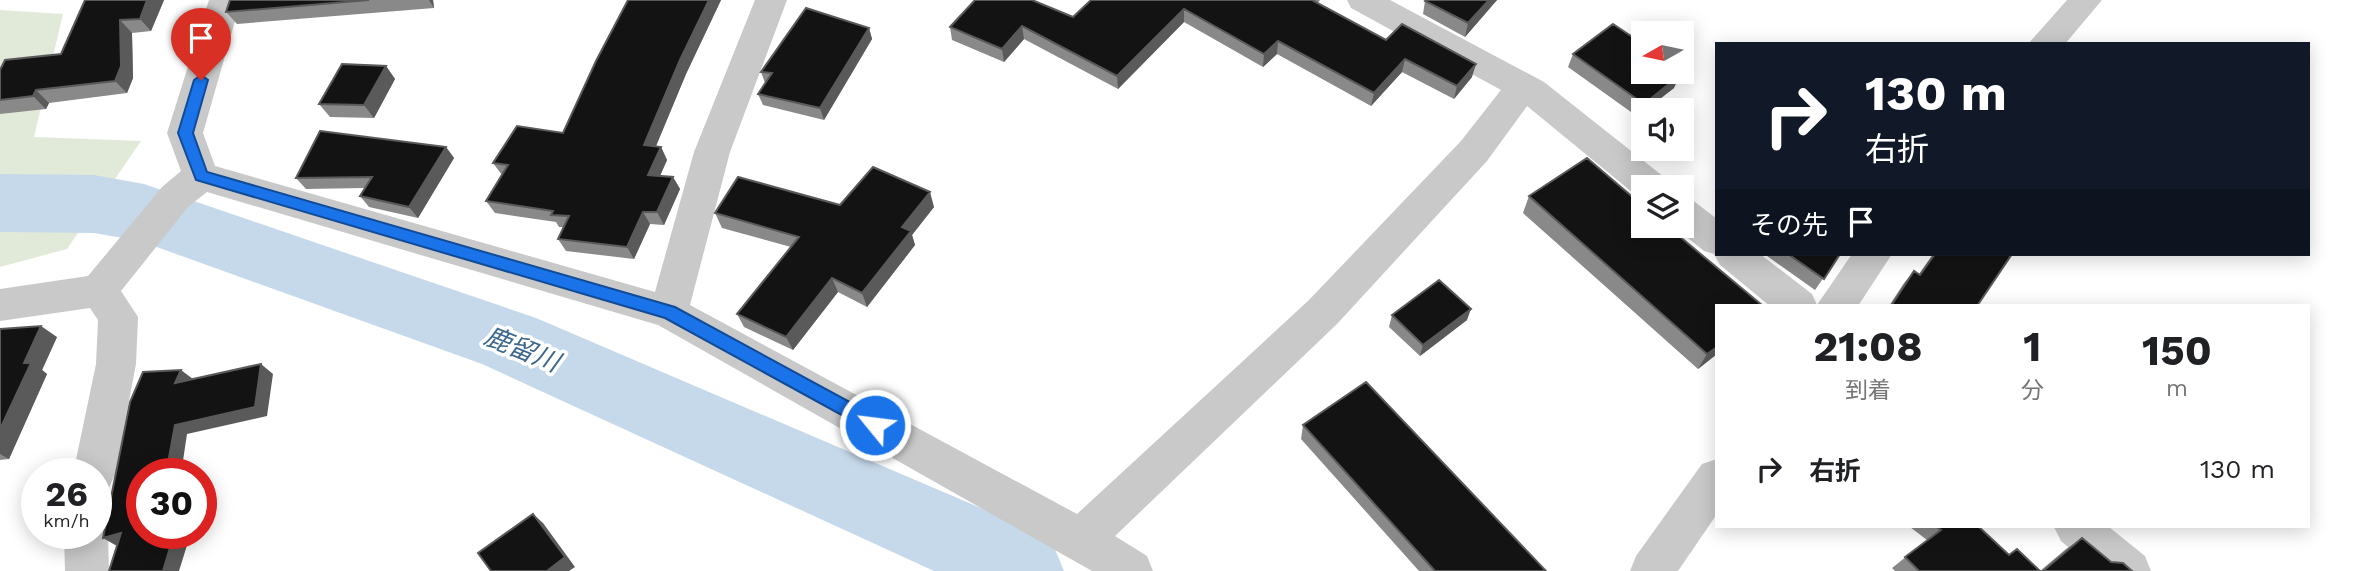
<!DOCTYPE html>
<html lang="ja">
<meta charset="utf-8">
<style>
body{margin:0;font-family:"Work Sans","Noto Sans JP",sans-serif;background:#f6f6f6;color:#202124;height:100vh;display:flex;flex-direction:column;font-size:26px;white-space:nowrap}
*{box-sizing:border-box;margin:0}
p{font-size:23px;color:#757577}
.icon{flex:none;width:38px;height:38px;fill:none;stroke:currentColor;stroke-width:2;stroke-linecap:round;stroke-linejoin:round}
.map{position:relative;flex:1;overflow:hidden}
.sheet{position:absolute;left:1715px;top:304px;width:595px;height:224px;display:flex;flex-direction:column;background:#fff;border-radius:0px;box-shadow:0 4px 18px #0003}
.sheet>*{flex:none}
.banner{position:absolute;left:1715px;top:42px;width:595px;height:214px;border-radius:0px;box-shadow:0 4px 18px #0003;background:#111827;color:#fff;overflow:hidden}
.needle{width:46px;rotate:261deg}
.fabs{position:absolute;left:1631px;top:21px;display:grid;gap:14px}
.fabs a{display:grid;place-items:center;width:63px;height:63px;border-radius:0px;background:#fff;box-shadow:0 4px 18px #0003;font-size:35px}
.speed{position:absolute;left:21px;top:458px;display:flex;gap:14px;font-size:35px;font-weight:700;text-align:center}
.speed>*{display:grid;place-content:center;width:91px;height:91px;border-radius:50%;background:#fff;box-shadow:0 4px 18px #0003;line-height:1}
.speed small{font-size:18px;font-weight:400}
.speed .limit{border:10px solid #d22;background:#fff;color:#111}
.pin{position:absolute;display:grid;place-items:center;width:60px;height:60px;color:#fff;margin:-72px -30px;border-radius:50% 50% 50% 0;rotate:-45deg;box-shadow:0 0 7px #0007}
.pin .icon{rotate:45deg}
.me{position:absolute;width:77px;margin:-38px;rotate:299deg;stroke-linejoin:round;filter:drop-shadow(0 0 5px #0008)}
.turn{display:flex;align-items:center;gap:24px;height:147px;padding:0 35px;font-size:32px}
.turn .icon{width:91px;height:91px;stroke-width:2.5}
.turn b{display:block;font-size:49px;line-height:60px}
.then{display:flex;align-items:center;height:66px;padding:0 35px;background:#0003;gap:14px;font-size:26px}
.eta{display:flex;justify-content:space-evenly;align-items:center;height:119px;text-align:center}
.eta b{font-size:42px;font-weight:700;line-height:49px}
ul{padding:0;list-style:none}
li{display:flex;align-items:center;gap:21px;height:91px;padding:0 35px}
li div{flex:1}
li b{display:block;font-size:26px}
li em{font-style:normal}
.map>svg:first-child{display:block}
</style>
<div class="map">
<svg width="2353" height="571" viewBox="0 0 2353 571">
<rect width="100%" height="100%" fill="#fff"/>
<path fill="#e1ead9" d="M 0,10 L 63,14 L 34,137 L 141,141 L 67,249 L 0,267 Z"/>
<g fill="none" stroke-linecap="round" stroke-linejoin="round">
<path fill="#c6d9ea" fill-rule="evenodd" d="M 0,174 L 94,175 L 144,184 L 536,318 L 1023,526 L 1052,542 L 1064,571 L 934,571 L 482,364 L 140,241 L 94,233 L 0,232 Z"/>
<path fill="#c9c9c9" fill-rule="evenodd" d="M 209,0 L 241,0 L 203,133 L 215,166 L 655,292 L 694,152 L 755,0 L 787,0 L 730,152 L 690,305 L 1077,514 L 1309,300 L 1461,141 L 1501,90 L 1351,8 L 1347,0 L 1390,0 L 1544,82 L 1664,177 L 1669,187 L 1643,187 L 1643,199 L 1638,197 L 1527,106 L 1487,161 L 1337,324 L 1115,536 L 1147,556 L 1153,571 L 1092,571 L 658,325 L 207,192 L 188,207 L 121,291 L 138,317 L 136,364 L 115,474 L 109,488 L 96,492 L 96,474 L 73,474 L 96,364 L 98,320 L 90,308 L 0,321 L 0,289 L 88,276 L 162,187 L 181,171 L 167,133 Z
M 2067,0 L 2102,0 L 2065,44 L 2028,44 Z
M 1682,197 L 1695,202 L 1717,219 L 1717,254 L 1760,254 L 1812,294 L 1817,305 L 1852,254 L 1892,254 L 1858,306 L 1770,306 L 1720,265 L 1714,254 L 1704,251 L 1673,226 L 1682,226 Z
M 1717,459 L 1717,514 L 1678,571 L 1630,571 L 1636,556 L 1702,464 Z
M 96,518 L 101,520 L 108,534 L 109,571 L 65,571 L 64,534 L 96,534 Z
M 2054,527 L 2109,527 L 2145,556 L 2151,571 L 2096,571 L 2061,541 Z"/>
</g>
<path fill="#898989" d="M 85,0 L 164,0 L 151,31 L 132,33 L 133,78 L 127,93 L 49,103 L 46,109 L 0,114 L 0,70 L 61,54 Z
M 230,0 L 433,0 L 434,8 L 237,24 L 226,12 Z
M 628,0 L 721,0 L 686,74 L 656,146 L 661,147 L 667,160 L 660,176 L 673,177 L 680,189 L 664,225 L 650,224 L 634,259 L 566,251 L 558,239 L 564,227 L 559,227 L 556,222 L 495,213 L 486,201 L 502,175 L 493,163 L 563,133 Z
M 1091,0 L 1320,0 L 1317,4 L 1386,40 L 1472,77 L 1454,99 L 1402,72 L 1371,106 L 1277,54 L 1263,67 L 1184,22 L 1118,89 L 1024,39 L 1004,62 L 952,40 L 950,27 L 1073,17 Z
M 1497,0 L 1465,37 L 1423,14 L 1425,1 Z
M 869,28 L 872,39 L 824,120 L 763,105 L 758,94 L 765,83 L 761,72 Z
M 1642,49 L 1674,88 L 1643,110 L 1643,113 L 1638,117 L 1568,67 L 1573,54 Z
M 386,66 L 395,79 L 374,118 L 330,117 L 319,104 Z
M 446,147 L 454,158 L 418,218 L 369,207 L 360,196 L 365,188 L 306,189 L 296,178 Z
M 1529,196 L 1717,354 L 1698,369 L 1523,213 Z
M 840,205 L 934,207 L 912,235 L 915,245 L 867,307 L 838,292 L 793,350 L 744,327 L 737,314 L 791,247 L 722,228 L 715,213 Z
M 1768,254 L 1840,254 L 1815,290 L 1767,256 Z
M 1933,254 L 2012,254 L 1977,306 L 1889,306 L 1904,283 L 1914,271 L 1919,274 Z
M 1392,315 L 1467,320 L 1420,356 L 1389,327 Z
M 0,329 L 57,337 L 42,370 L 47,374 L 9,459 L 0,460 Z
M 1303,425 L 1546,571 L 1419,571 L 1301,439 Z
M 1910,527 L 1979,527 L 2009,555 L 2040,571 L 2066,549 L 2082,538 L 2111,562 L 2132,571 L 1895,571 L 1892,568 L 1927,540 Z"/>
<path fill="#5a5a5a" d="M 147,0 L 164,0 L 151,31 L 140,19 Z
M 429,0 L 433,0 L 434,8 Z
M 709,0 L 721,0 L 686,74 L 651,158 L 644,145 L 680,60 Z
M 1489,0 L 1497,0 L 1465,37 L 1468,23 Z
M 1184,9 L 1184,22 L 1118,89 L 1117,76 Z
M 120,20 L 132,33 L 133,78 L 127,93 L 115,81 Z
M 1022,26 L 1024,39 L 1004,62 L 1002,49 Z
M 869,28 L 872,39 L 824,120 L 820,108 Z
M 1278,41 L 1277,54 L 1263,67 L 1264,54 Z
M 1405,59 L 1402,72 L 1371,106 L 1374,93 Z
M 1476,64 L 1472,77 L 1454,99 L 1457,86 Z
M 386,66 L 395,79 L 374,118 L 364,105 Z
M 1680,75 L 1674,88 L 1646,110 L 1643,110 L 1643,113 L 1638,117 L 1644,104 Z
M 36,90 L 49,103 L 46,109 L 33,96 Z
M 446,147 L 454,158 L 418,218 L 409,207 Z
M 661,147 L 667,160 L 655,187 L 648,175 Z
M 673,177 L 680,189 L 664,225 L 657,212 Z
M 930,192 L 934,207 L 912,235 L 915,245 L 867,307 L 862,293 L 902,227 Z
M 643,212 L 650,224 L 634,259 L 627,247 Z
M 832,278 L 838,292 L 793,350 L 786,337 Z
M 1471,309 L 1467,320 L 1420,356 L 1423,345 Z
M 41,326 L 57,337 L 42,370 L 47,374 L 9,459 L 0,454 L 0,429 L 24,363 Z
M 1717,347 L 1717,354 L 1698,369 L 1707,354 Z
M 261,364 L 273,374 L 267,416 L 187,434 L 181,474 L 166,474 L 175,425 Z
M 181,370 L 193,379 L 175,383 Z
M 533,514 L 543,523 L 575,567 L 569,571 L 547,571 Z
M 121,533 L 117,546 L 103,538 Z
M 156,534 L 171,534 L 169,545 L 155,537 Z
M 174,534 L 188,542 L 179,571 L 163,571 Z"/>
<path fill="#131313" stroke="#5a5a5a" stroke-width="2" d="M 85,0 L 147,0 L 140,19 L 120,20 L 121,66 L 115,81 L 36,90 L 33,96 L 0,100 L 0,70 L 5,60 L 61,54 Z
M 230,0 L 369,0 L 226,12 Z
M 628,0 L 709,0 L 680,60 L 644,145 L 661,147 L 648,175 L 673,177 L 657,212 L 643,212 L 627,247 L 558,239 L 569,216 L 551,215 L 553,211 L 486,201 L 508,165 L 493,163 L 517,126 L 563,133 L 596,61 Z
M 975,0 L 1032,0 L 1073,17 L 1091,0 L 1312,0 L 1386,40 L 1402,24 L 1476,64 L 1457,86 L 1405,59 L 1374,93 L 1278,41 L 1264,54 L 1184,9 L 1117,76 L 1022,26 L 1002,49 L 950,27 Z
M 1426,0 L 1489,0 L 1468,23 L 1425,1 Z
M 806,8 L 869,28 L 820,108 L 758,94 L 772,73 L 761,72 Z
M 1613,24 L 1643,44 L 1643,45 L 1640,48 L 1643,50 L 1643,72 L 1675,72 L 1680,75 L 1644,104 L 1573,54 Z
M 342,64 L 386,66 L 364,105 L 319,104 Z
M 320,131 L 446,147 L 409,207 L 360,196 L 372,177 L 296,178 Z
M 1587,158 L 1643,206 L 1643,226 L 1667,226 L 1763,306 L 1717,306 L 1717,347 L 1707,354 L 1529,196 Z
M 873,167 L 930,192 L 902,227 L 911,231 L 862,293 L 832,278 L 786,337 L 737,314 L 799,237 L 715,213 L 738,177 L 840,205 Z
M 1788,254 L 1840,254 L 1824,279 Z
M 1935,254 L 2012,254 L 1977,306 L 1891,306 L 1914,271 L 1920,275 Z
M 1439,280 L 1471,309 L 1423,345 L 1392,315 Z
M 41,326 L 24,363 L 31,363 L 0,429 L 0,329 Z
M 261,364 L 255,407 L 175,425 L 166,474 L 142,474 L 142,534 L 156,534 L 155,537 L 174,534 L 163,571 L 109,571 L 121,533 L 103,538 L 130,402 L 143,372 L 181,370 L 175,383 Z
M 1366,382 L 1546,571 L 1435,571 L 1303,425 Z
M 533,514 L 565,557 L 547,571 L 491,571 L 478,553 Z
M 1937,527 L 1979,527 L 2009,555 L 2017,549 L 2040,571 L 1919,571 L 1905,557 L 1941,530 Z
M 2082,538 L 2111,562 L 2123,563 L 2132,571 L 2043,571 Z"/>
<path fill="#1a73e8" stroke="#114b97" stroke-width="2" d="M 201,75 L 208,80 L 193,133 L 207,172 L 675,307 L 881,419 L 883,425 L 881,430 L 875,432 L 869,430 L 665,318 L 196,180 L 178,133 L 194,80 Z"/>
<g text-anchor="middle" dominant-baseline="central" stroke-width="7" stroke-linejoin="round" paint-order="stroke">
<g font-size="26" font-style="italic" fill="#3d678b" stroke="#fff">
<text transform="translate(522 349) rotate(22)">鹿留川</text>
</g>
</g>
</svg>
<div class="fabs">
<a><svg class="needle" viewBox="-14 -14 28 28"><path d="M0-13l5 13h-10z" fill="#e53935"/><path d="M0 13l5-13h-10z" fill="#757577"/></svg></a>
<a><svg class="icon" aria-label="sound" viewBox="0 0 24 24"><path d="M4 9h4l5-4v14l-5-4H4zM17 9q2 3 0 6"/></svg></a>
<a><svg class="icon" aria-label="layers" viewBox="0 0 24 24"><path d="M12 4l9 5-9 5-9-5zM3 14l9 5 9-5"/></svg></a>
</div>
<div class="speed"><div>26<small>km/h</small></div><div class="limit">30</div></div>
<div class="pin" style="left:201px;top:80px;background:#d93025"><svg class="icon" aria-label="arrive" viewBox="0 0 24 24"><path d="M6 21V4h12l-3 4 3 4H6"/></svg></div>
<svg class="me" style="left:875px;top:425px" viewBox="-20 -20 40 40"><circle r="17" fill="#1a73e8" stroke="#fff" stroke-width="3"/><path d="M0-11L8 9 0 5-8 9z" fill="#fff"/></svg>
<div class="banner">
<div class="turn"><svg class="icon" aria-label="right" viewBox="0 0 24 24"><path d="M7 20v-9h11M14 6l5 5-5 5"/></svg><div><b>130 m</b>右折</div></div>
<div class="then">その先<svg class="icon" aria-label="arrive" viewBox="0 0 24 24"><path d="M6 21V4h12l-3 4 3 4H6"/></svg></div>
</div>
<section class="sheet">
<div class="eta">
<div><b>21:08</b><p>到着</p></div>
<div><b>1</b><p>分</p></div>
<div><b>150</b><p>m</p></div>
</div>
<ul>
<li><svg class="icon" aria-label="right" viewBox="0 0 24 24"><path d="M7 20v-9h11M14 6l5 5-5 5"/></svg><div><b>右折</b></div><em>130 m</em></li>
</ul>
</section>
</div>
